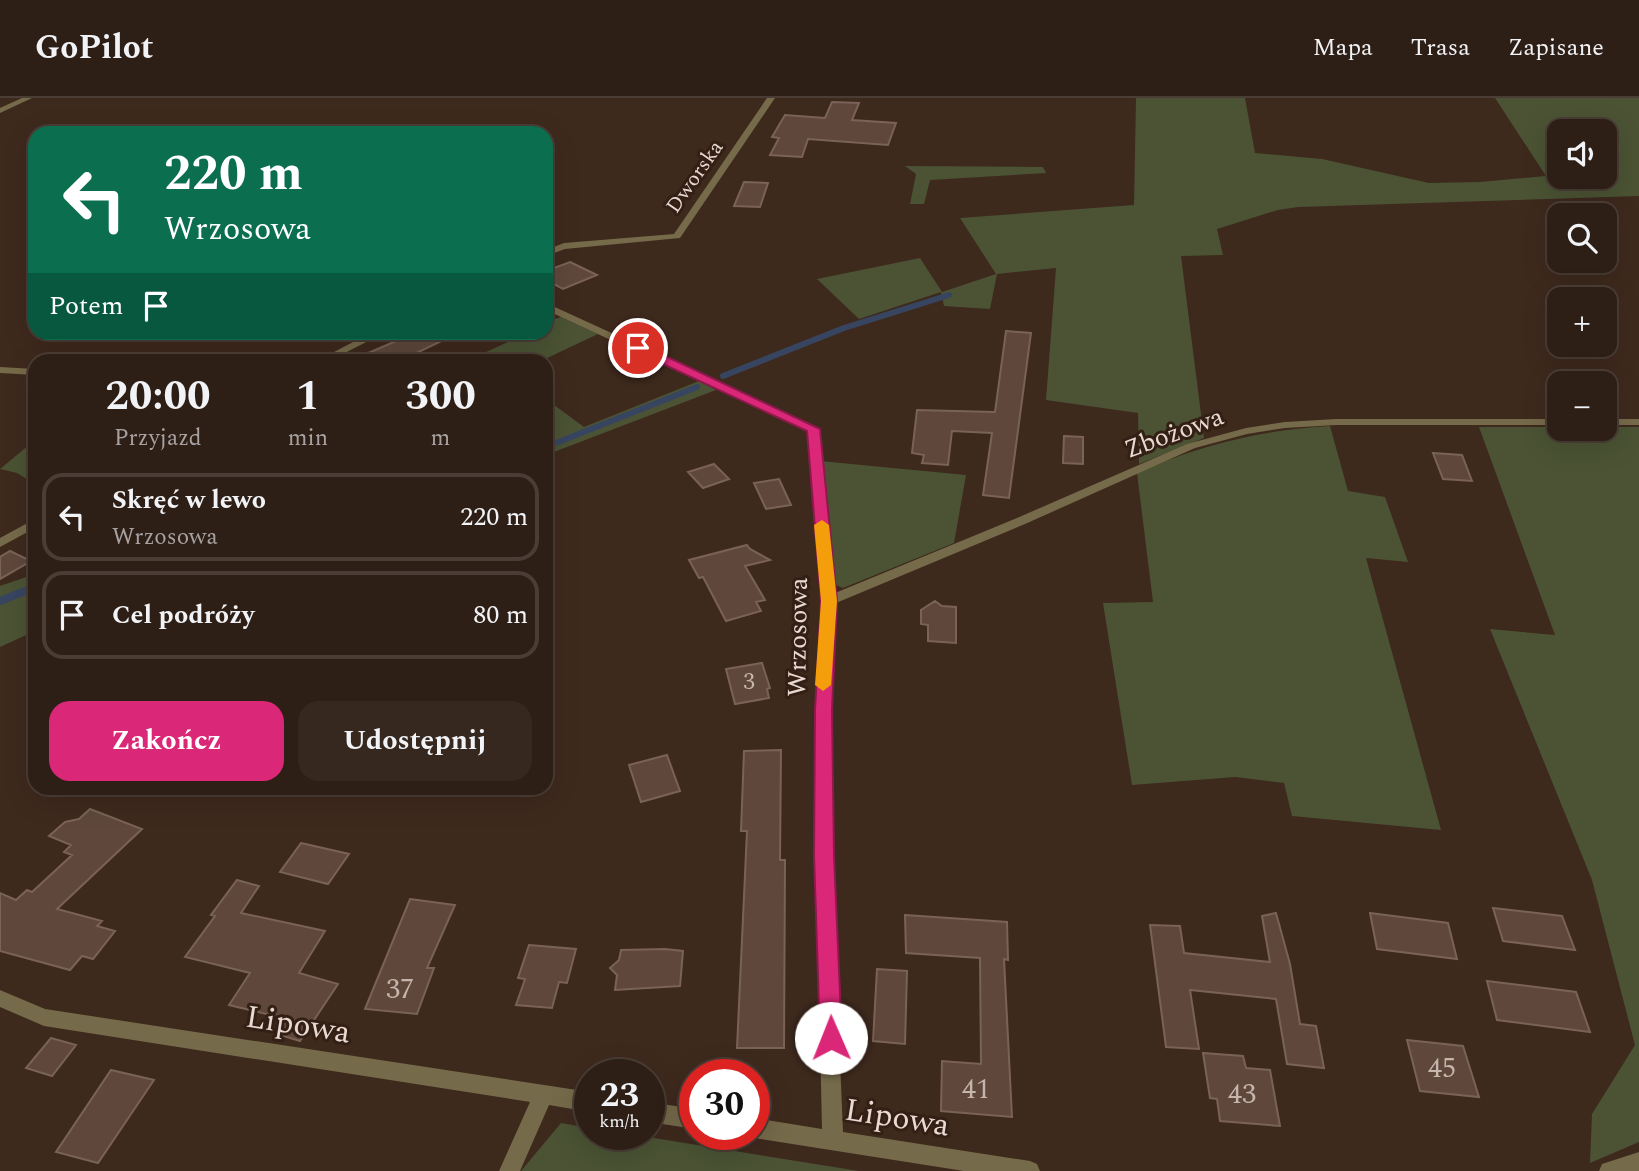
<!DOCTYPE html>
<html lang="pl">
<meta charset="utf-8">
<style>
body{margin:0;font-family:Spectral,serif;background:#36271f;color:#f1f3f6;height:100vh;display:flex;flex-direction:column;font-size:26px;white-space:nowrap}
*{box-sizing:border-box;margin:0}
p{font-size:23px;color:#a7a2a1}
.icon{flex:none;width:38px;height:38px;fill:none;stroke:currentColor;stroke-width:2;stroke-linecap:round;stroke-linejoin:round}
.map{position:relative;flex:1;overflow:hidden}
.side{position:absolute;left:28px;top:256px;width:525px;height:441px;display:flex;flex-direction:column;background:#2e1f16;border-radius:21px;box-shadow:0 7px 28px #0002,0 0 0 2px #493d35}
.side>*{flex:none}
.hud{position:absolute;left:28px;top:28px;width:525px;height:214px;border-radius:21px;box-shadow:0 7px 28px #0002,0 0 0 2px #493d35;background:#0b6e4f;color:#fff;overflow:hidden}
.tools{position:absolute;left:1547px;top:21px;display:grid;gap:14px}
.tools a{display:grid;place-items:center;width:70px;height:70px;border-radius:14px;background:#2e1f16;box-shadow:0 7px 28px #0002,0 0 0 2px #493d35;font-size:35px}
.speed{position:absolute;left:574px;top:961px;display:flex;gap:14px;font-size:35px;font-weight:700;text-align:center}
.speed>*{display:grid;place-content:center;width:91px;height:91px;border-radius:50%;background:#2e1f16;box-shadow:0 7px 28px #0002,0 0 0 2px #493d35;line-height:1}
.speed small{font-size:18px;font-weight:400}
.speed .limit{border:10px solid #d22;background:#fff;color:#111}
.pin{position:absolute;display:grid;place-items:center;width:60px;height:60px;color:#fff;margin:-30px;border:4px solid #fff;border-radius:50%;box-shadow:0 2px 7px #0007}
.me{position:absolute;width:77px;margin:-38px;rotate:359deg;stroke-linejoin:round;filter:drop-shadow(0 0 5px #0008)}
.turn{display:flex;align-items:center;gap:24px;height:147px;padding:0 21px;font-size:32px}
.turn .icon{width:91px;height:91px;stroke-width:2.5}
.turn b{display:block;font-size:49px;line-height:60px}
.then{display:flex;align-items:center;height:66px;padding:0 21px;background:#0003;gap:14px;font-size:26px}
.eta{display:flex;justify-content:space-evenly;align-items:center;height:119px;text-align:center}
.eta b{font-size:42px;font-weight:700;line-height:49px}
.primary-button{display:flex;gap:14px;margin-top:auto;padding:14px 21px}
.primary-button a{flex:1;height:80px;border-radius:21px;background:#db2777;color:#fff;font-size:28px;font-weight:700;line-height:80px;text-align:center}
.primary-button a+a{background:#36271f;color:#f1f3f6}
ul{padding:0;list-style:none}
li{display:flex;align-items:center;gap:21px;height:88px;margin:0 14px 10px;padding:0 7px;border:4px solid #493d35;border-radius:21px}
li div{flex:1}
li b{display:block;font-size:26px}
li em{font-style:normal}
header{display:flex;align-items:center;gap:42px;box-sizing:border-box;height:98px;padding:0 35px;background:#2e1f16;border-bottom:2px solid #493d35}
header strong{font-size:33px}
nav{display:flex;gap:38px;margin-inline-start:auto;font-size:24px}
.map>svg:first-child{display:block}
</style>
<header>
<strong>GoPilot</strong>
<nav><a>Mapa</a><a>Trasa</a><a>Zapisane</a></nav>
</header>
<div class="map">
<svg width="1639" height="1073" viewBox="0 0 1639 1073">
<rect width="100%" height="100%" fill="#3e291d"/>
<path fill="#4b5334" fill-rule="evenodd" d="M 1136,0 L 1245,0 L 1255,55 L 1322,61 L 1429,85 L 1480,84 L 1546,78 L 1495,0 L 1639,0 L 1639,98 L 1298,109 L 1278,112 L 1217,131 L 1223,157 L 1181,158 L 1204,340 L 1139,366 L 1138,315 L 1046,302 L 1056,170 L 997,176 L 990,211 L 944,208 L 941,194 L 859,221 L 817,181 L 920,160 L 942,194 L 996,176 L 960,120 L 1134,107 ZM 1559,33 L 1605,33 L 1605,79 L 1559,79 Z
M 905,68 L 1043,69 L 1046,75 L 930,82 L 924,106 L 910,106 L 916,76 Z
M 561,219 L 598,236 L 543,262 L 494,262 L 484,255 L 519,239 L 516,235 L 546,234 L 546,224 Z
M 699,283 L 716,292 L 546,357 L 546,301 L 584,329 Z
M 1330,328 L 1348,393 L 1385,399 L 1408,464 L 1366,460 L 1441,732 L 1292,718 L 1284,685 L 1235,679 L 1132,687 L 1103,505 L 1153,504 L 1137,375 C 1200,347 1261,332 1330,328 Z
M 1479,329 L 1639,329 L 1639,1044 L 1590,1065 L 1592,1016 L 1635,947 L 1592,782 L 1490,531 L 1555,537 Z
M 35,342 L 35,386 L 17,375 L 0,371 Z
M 820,363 L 966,377 L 954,445 L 843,490 L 831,485 Z
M 35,476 L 35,533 L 0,549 L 0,488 Z
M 561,1025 L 590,1030 L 590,1036 L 629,1036 L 859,1073 L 521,1073 Z"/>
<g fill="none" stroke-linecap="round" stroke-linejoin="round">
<path stroke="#384561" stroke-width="6" d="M 723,278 L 844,230 L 949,197
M 546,349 L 697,289"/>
<path stroke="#384561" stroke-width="8" d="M 0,503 L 35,489"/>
</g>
<path fill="#5f473c" stroke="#7a6256" stroke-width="2" d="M 832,4 L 859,5 L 852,22 L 896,25 L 888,47 L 808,41 L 802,59 L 770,57 L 779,40 L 772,39 L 785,17 L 825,20 Z
M 744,84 L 768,85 L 760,109 L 734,108 Z
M 570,164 L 597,177 L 563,191 L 546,182 L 546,173 Z
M 1006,233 L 1031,235 L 1009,400 L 983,397 L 992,335 L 952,333 L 948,367 L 922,365 L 924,357 L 912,355 L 917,312 L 995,314 Z
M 417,234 L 460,234 L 402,262 L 352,262 Z
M 1064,338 L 1083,339 L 1083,366 L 1063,365 Z
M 1433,355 L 1462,357 L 1472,383 L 1443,381 Z
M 714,366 L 729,381 L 703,390 L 688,374 Z
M 779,381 L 791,407 L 766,411 L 754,385 Z
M 747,447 L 750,451 L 770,462 L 745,468 L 765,502 L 756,504 L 761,513 L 726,523 L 703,479 L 699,480 L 689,462 Z
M 10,453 L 31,463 L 0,481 L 0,459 Z
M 935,503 L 942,508 L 956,509 L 956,545 L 928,543 L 928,527 L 921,526 L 921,512 Z
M 762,565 L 770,590 L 767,591 L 769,600 L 735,606 L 726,571 Z
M 781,652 L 780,762 L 785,762 L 784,950 L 737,950 L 747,733 L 741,733 L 744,653 Z
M 667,657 L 680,693 L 641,704 L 629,667 Z
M 90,711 L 142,731 L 57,811 L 102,823 L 97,828 L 115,833 L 93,861 L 82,858 L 70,872 L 0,853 L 0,795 L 16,802 L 27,792 L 32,794 L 72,757 L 64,754 L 71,747 L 49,738 L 65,724 L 79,721 Z
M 301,745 L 349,756 L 328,786 L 280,774 Z
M 237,782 L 259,788 L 241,815 L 325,833 L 299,875 L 338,886 L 300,943 L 277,936 L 287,921 L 229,907 L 250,875 L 185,859 L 215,818 L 211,817 Z
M 410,801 L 455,807 L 427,870 L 434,870 L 417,916 L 365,911 Z
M 1493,810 L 1562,818 L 1575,852 L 1503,843 Z
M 1276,815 L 1290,866 L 1300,926 L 1316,928 L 1324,970 L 1287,966 L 1276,901 L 1190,892 L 1199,951 L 1166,949 L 1150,827 L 1180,828 L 1184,855 L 1270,864 L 1262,818 Z
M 1370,815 L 1448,825 L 1457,861 L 1377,851 Z
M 905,817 L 1007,824 L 1008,862 L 1004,861 L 1012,1019 L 941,1013 L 942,963 L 981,966 L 980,860 L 906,855 Z
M 529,847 L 576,851 L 567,885 L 559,884 L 552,910 L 516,907 L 525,881 L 518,880 Z
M 665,851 L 683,853 L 680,888 L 615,892 L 617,877 L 610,870 L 619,862 L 621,852 Z
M 877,871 L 907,873 L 905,946 L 873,943 Z
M 1487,883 L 1576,894 L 1590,934 L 1497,922 Z
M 51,940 L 76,947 L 52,978 L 26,970 Z
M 1407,942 L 1463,948 L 1479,999 L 1420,993 Z
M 1203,955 L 1243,958 L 1246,970 L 1270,972 L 1280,1028 L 1220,1023 L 1217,1001 L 1210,1000 Z
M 111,972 L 154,982 L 98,1065 L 56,1054 Z"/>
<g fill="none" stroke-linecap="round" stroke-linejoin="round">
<path fill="#756a49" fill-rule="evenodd" d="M 767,0 L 775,0 L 680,140 L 565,151 L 546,158 L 546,152 L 564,145 L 674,136 Z
M 546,205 L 817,329 L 835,495 L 1017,420 L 1187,346 L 1246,330 L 1285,324 L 1336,321 L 1559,321 L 1559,327 L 1336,327 L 1285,330 L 1247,336 L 1195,350 L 1025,426 L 836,505 C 824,681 836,858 843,1034 L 1030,1063 L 1037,1066 L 1040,1073 L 964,1073 L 754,1040 L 746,1036 L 754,1036 L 754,1020 L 822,1031 L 816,757 L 816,584 L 822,503 L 807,333 L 546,212 Z
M 372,234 L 386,234 L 331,262 L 319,262 Z
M 0,269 L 35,271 L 35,277 L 0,275 Z
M 1605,321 L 1639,321 L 1639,327 L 1605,327 Z
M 35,421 L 35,430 L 0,449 L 0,440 Z
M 0,892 L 45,911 L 590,994 L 590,1014 L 549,1007 L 520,1073 L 499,1073 L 530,1004 L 44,928 L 0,909 Z
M 649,1004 L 695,1011 L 695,1031 L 649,1024 Z
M 1639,1054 L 1639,1073 L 1599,1073 L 1602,1066 Z"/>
<path fill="#756a49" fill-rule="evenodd" d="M 22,0 L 32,0 L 0,15 L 0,10 Z"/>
</g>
<path fill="#db2777" stroke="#8e194d" stroke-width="2" d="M 633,247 L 642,247 L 820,331 L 837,503 L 832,612 L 834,757 L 842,940 L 838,947 L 831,950 L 823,947 L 820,940 L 814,757 L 815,612 L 821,503 L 807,333 L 633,252 Z"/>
<path fill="#f59e0b" d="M 822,422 L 829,427 L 837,503 L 831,587 L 823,593 L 815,587 L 821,503 L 814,427 Z"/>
<g text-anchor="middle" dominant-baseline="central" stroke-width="6" stroke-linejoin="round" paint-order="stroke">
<g font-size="21" fill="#e8dad3" stroke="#331f14">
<text transform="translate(695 79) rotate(-55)">Dworska</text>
</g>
<g font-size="23" fill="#c6b5ad">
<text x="749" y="584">3</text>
</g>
<g font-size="26" fill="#e8dad3" stroke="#331f14">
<text transform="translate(1174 335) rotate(-20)">Zbożowa</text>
<text transform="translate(798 539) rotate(-89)">Wrzosowa</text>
</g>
<g font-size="28" fill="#c6b5ad">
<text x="400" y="891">37</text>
<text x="1442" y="970">45</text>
<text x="976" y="991">41</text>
<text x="1242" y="996">43</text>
</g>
<g font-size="32" fill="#e8dad3" stroke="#331f14">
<text transform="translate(298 927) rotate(9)">Lipowa</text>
<text transform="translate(897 1020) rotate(9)">Lipowa</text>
</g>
</g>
</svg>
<div class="tools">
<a><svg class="icon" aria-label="sound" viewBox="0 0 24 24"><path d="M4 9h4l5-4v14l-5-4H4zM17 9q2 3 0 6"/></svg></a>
<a><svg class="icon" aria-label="search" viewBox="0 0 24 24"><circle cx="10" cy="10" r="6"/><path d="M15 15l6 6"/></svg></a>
<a>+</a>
<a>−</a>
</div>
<div class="speed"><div>23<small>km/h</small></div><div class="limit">30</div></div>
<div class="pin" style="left:638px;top:250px;background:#d93025"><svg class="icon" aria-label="arrive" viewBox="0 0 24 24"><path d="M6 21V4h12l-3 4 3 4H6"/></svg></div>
<svg class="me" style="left:831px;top:940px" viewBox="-20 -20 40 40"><circle r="19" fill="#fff"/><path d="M0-13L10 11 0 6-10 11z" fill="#db2777"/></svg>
<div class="hud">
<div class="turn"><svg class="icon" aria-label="left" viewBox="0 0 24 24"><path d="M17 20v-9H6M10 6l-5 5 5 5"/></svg><div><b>220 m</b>Wrzosowa</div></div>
<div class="then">Potem<svg class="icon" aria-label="arrive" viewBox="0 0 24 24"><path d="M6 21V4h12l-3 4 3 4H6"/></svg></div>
</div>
<section class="side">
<div class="eta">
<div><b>20:00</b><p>Przyjazd</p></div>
<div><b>1</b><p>min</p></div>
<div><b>300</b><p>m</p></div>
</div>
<ul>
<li><svg class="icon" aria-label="left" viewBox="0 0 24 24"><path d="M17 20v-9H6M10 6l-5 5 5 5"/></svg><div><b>Skręć w lewo</b><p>Wrzosowa</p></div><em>220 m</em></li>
<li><svg class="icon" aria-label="arrive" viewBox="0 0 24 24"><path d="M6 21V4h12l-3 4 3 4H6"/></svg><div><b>Cel podróży</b></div><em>80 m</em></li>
</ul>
<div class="primary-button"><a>Zakończ</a><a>Udostępnij</a></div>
</section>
</div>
